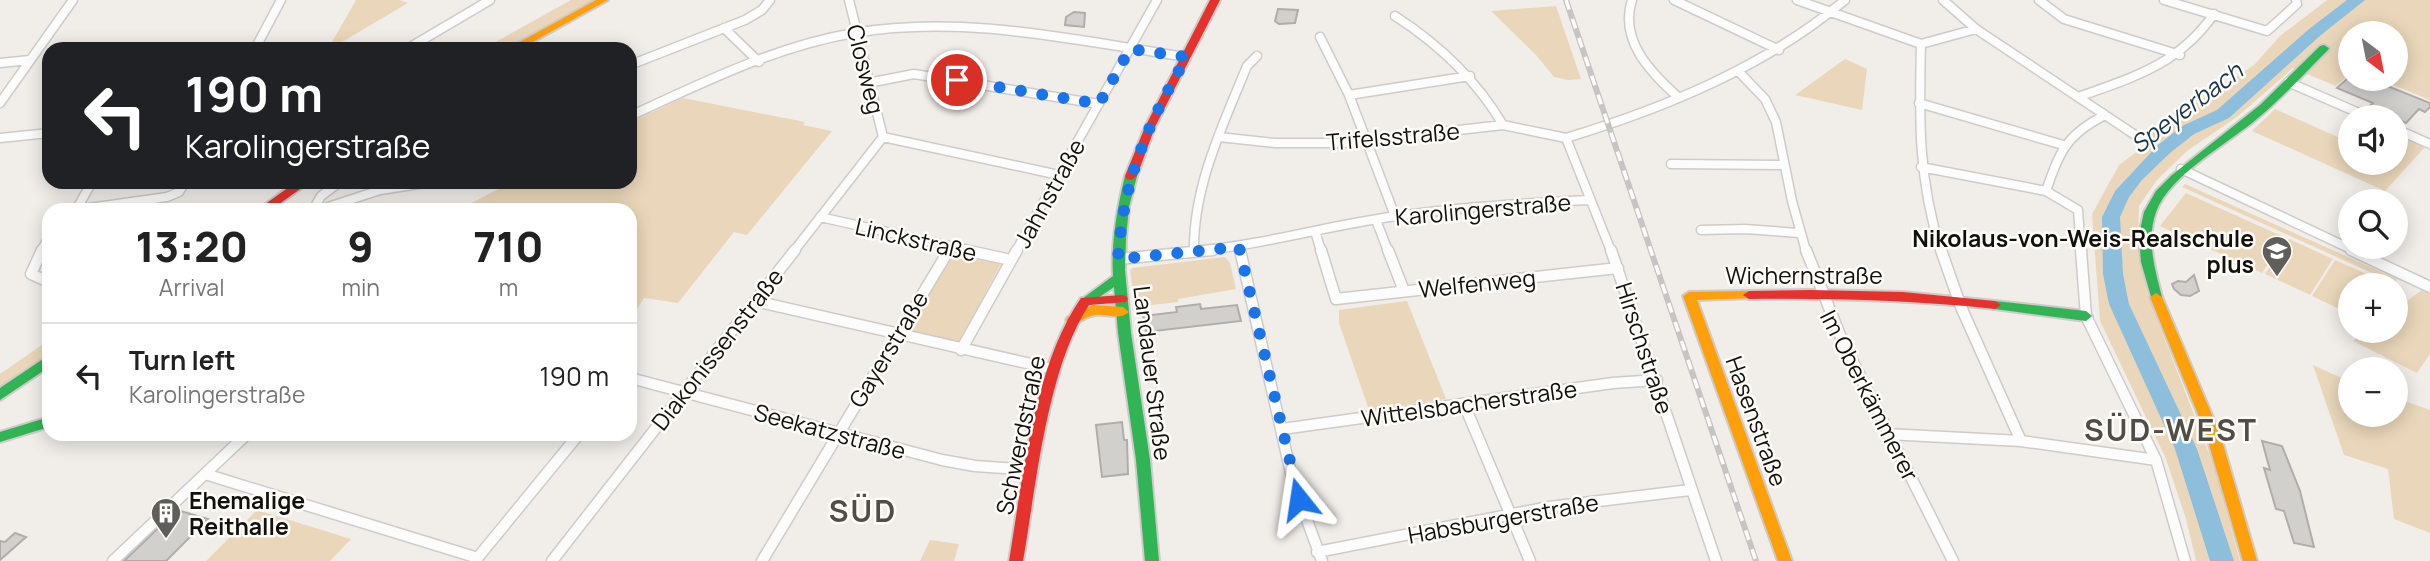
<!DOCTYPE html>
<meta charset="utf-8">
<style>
body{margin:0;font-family:Manrope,sans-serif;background:#f6f6f6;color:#222;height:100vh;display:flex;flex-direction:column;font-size:26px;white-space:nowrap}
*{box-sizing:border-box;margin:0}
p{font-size:23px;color:#767676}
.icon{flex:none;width:38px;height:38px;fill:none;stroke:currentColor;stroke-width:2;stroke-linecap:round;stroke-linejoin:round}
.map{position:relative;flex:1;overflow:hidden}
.panel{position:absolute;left:42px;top:203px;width:595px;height:238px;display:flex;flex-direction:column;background:#fff;border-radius:21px;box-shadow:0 4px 18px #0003}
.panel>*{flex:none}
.top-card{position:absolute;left:42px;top:42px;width:595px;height:147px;border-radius:21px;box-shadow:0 4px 18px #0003;background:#202124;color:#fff;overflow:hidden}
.needle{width:46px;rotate:148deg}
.fabs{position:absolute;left:2338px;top:21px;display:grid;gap:14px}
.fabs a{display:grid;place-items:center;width:70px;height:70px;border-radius:50%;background:#fff;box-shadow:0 4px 18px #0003;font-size:35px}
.pin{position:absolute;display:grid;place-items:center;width:60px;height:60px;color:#fff;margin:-30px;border:4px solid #fff;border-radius:50%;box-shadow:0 2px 7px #0007}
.me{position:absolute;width:77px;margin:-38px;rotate:345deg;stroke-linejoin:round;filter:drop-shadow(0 0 5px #0008)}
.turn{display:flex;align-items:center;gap:24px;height:147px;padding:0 28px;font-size:32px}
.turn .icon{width:91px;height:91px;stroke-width:2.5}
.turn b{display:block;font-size:49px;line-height:60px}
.eta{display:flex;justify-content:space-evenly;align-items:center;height:119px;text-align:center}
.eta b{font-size:42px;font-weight:800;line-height:49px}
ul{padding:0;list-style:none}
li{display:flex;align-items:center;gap:21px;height:105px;padding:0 28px;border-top:2px solid #e0e0e0}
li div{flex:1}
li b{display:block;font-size:26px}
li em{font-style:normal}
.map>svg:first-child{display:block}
</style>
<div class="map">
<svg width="2430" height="561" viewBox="0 0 2430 561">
<rect width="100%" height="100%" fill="#f1eeea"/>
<path fill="#ead7bb" d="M 356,0 L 399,0 L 408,3 L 342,42 L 332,42 Z
M 571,0 L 595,0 L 505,49 L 483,49 Z
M 2327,0 L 2430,0 L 2430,100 L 2379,79 L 2396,79 L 2396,33 L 2350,33 L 2350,73 L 2336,86 L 2293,68 L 2237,117 L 2187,151 L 2157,180 L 2139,206 L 2138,239 L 2148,296 L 2214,466 L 2240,561 L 2196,561 L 2186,519 L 2166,459 L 2100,321 L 2092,214 L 2119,165 L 2146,145 L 2143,133 L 2175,117 L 2254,65 L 2280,36 Z
M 1556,6 L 1581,79 L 1568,80 L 1554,77 L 1536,55 L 1491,11 Z
M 1845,59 L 1867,69 L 1862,110 L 1795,95 Z
M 683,98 L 805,122 L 803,125 L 832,131 L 747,235 L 734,232 L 678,303 L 644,298 L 630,320 L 630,210 L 458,210 L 506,185 L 505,182 L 630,182 L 630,122 Z
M 2275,109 L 2340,138 L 2350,127 L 2350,163 L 2396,163 L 2396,133 L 2426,146 L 2385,191 L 2252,131 Z
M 2185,184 L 2397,279 L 2394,283 L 2182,187 Z
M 2186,193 L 2286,238 L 2262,273 L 2160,226 Z
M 2289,239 L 2333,259 L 2310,295 L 2265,274 Z
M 954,250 L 1002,262 L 957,345 L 902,333 Z
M 1225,257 L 1230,263 L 1236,289 L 1178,299 L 1178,302 L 1135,307 L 1130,270 L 1132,268 Z
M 2335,260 L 2380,280 L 2376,285 L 2350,285 L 2350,314 L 2312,296 Z
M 2422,290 L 2430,294 L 2430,354 L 2417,373 L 2353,341 L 2367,331 L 2396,331 L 2396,309 Z
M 1407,301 L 1446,399 L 1369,410 L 1339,323 L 1339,310 Z
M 49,340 L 49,354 L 0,388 L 0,374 Z
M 2313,365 L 2350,382 L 2350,415 L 2396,415 L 2396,398 L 2430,410 L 2430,533 L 2394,519 L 2388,469 L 2344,455 Z
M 257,510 L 351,539 L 330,561 L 206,561 Z
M 930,540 L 959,544 L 954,561 L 920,561 Z"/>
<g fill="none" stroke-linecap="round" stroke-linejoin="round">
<path fill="#8dbedc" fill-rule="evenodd" d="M 2347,0 L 2365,0 L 2321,35 L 2229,118 L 2194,134 L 2170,153 L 2142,180 L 2129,197 L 2120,217 L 2123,274 L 2129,304 L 2197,449 L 2234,561 L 2210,561 L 2175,449 L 2109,304 L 2103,274 L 2102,217 L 2115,191 L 2158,145 L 2182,126 L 2217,110 L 2309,29 Z"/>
</g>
<path fill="#d2d0cd" stroke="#afadaa" stroke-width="2" d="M 1278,9 L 1298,10 L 1295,23 L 1279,24 L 1275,21 Z
M 1074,12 L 1085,13 L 1084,27 L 1065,25 L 1066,17 Z
M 2347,79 L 2370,79 L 2430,103 L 2430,107 L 2425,112 L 2419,109 L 2406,123 L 2370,106 L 2373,103 L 2337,88 Z
M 2194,275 L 2199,291 L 2190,296 L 2181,295 L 2174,289 L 2172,284 L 2178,281 L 2186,282 Z
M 1200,304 L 1201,309 L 1237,305 L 1241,321 L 1146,332 L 1143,316 L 1177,312 L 1176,307 Z
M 1122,422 L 1124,440 L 1127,440 L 1128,474 L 1102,477 L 1096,425 Z
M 2262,441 L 2282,446 L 2300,491 L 2314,547 L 2294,543 L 2284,511 L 2276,509 L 2264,468 L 2270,470 Z
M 177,510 L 208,519 L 166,561 L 124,561 Z
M 15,533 L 26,537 L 0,560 L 0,541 L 5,542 Z"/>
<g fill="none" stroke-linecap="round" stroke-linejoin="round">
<g stroke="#cecbc9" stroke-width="11">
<path id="street-far1" d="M 849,0 L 883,137
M 1632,0 C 1619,40 1650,72 1678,97
M 1674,0 L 1779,50
M 1797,0 L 1921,44
M 1943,0 L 1976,29 L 2135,135
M 2039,0 L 2064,19 L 2180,55
M 2164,0 L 2267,31 L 2297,4 L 2296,0
M 1395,16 C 1440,45 1476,79 1503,125
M 724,28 L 759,62
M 1320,37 L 1349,95 L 1395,216
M 255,49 L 281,0
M 407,49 L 490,0
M 0,63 L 30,60
M 630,65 L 745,20 L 762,10 L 770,0
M 1739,72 L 1765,99 L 1776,122 L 1792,201 L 1806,251
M 2288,82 L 2368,117
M 868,83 L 914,74 L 1099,104
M 1349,95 L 1470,76
M 2078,97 C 2134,77 2178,65 2214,14
M 0,103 L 73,0
M 1919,103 L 2063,145
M 630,116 C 702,83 776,46 854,33 C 965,14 1078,41 1187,57
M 2396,129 L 2430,144
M 883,137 L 1059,175
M 1219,137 L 1275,143 L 1343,143 L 1503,125 L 1566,138
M 0,138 L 49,133
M 1566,138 L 1611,251
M 1566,138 C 1665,108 1765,67 1845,0
M 1671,164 L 1783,165
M 1921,167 L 2046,191 L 2078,210 L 2081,251
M 2181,169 L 2355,251
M 2046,191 C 2060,151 2066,135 2105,115
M 75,210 L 167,197 L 179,192 L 185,182
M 76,210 L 92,182
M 313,210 L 321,196 L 340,182
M 319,210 L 380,190 L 432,182
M 820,217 L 972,251
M 1376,220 L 1388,251
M 1701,230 L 1745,229 L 1799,233
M 1315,231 L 1321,251
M 1239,247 L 1240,251
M 41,251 L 49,237
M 794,251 L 883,137
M 948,251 L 951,247
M 1016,251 L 1157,0
M 1194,251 C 1193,186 1223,125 1247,66 L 1257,56
M 1195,251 C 1264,245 1329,225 1397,216 C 1461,207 1525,203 1590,200
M 1941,251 C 1918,180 1919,118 1921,44 L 1976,29"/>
</g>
<g stroke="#cecbc9" stroke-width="13">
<path id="street" d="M 42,250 L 31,274 L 49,282
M 965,250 L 1011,260
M 1240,250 L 1293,482 L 1322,561
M 1321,250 L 1336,299 L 1618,268
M 1388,250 L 1404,291
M 1611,250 L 1716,561
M 1806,250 L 1842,340 L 1953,561
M 1941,250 L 1961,307 L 2021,441
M 2081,250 L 2086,316 L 2156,460 L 2185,561
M 2351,250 L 2430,287
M 1118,259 L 1213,250
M 755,301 L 1053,369
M 961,350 L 1017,250
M 630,378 L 942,460 L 975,466 L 1032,470
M 1464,404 L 1530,561
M 1282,429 L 1613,383 L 1657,380
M 1887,434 L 2021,441 L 2156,460
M 205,474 L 478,558
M 1317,552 L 1549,507 L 1690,490
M 113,561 L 247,434
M 475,561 L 579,434
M 552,561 L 795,250
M 762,561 L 949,250"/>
</g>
<g stroke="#cecbc9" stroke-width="4">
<path id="fast" d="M 2324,45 L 2329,48 L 2328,50 C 2305,73 2283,97 2258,118 C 2228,144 2170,174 2156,212 C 2146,240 2155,270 2162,297 L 2156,301 L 2152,300 L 2141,262 L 2139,235 L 2144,212 L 2156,191 L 2172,175 L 2260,105 L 2320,46 Z
M 1131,172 L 1137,176 L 1129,207 L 1126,238 L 1125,270 L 1131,333 L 1150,460 L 1159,561 L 1145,561 L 1136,460 L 1118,333 L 1114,287 L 1092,302 L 1084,302 L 1082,299 L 1113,276 C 1111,242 1117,209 1125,176 Z
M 1995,301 L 2086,311 L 2092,316 L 2086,321 L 1995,309 L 1989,305 Z
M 49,355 L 49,367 L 0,400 L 0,388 Z
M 49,417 L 49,427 L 0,442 L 0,432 Z"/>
</g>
<g stroke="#cecbc9" stroke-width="4">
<path id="slow" d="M 596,0 L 608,0 L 520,49 L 507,49 Z
M 1749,291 L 1753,292 L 1755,295 L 1753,298 L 1697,300 L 1792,561 L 1778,561 L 1683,296 L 1689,292 Z
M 2156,293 L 2162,297 L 2220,434 L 2257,561 L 2243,561 L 2206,434 L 2150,297 Z
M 1093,305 L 1123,307 L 1129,312 C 1120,321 1107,313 1095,315 C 1085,316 1079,325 1068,323 L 1066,320 L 1068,317 Z"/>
</g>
<g stroke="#cecbc9" stroke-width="4">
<path id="jam" d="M 1210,0 L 1220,0 L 1155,127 L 1137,176 L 1131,180 L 1127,179 L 1125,176 L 1145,127 Z
M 296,182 L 310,182 L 271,210 L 257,210 Z
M 1811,290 L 1903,292 L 1995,301 L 2001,305 L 1995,309 C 1913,300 1831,298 1749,299 L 1743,295 L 1749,291 Z
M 1122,295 L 1126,296 L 1128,299 L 1126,302 L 1089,305 C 1047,368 1036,486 1023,561 L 1009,561 C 1023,478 1033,368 1081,298 Z"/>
</g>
<use href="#street-far1" stroke="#fdfcfc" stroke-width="8"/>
<use href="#street" stroke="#fdfcfc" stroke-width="10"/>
<use href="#fast" fill="#30b455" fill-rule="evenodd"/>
<use href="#slow" fill="#ff9f0a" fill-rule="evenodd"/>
<use href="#jam" fill="#e5322d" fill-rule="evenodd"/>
<g stroke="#c6c5c4" stroke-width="6">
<path id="rail" d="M 1566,0 L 1756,561"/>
</g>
<use href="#rail" stroke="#fefcf9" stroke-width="3.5" stroke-dasharray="10" stroke-linecap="butt"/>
</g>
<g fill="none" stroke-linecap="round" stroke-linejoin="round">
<path stroke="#1a73e8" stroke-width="12" stroke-dasharray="0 21.6" d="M 957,80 L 1099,104 L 1130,49 L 1187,57 C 1147,124 1123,181 1118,259 L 1239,247 L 1299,499"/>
</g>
<defs>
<g id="school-pin" transform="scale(1.575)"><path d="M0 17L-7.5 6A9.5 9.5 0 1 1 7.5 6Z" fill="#5f5e5a" stroke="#fefcf9"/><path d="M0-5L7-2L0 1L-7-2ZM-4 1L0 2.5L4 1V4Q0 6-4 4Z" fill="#fff"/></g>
<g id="building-pin" transform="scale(1.575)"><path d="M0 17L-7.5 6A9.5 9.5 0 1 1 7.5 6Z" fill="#5f5e5a" stroke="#fefcf9"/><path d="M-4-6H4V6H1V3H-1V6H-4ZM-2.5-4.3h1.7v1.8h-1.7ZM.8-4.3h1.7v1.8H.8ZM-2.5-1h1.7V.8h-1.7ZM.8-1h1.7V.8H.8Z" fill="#fff"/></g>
</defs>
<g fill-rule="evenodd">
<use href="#school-pin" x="2277" y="251"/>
<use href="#building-pin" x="166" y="513"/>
</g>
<g text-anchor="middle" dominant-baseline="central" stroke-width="5" stroke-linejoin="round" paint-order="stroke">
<g font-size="23" fill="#11100d" stroke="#fefcf9">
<text transform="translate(866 69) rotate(76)">Closweg</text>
<text transform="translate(1393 136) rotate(-5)">Trifelsstraße</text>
<text transform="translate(1049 193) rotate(-61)">Jahnstraße</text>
<text transform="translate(1483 209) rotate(-5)">Karolingerstraße</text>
<text transform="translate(916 239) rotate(13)">Linckstraße</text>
<text x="1804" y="275">Wichernstraße</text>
<text transform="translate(1477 283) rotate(-6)">Welfenweg</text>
<text transform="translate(1645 348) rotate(72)">Hirschstraße</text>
<text transform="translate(717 349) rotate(-52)">Diakonissenstraße</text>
<text transform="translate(888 349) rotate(-59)">Gayerstraße</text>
<text transform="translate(1153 373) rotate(83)">Landauer Straße</text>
<text transform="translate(1870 395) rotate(63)">Im Oberkämmerer</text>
<text transform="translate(1469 403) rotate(-8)">Wittelsbacherstraße</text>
<text transform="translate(1757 421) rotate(70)">Hasenstraße</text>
<text transform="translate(830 431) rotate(15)">Seekatzstraße</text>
<text transform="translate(1020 435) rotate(-78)">Schwerdstraße</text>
<text transform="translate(1503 518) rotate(-10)">Habsburgerstraße</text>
</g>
<g font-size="23" font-weight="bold" fill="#11100d" stroke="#fefcf9" text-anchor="end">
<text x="2254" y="238">Nikolaus-von-Weis-Realschule<tspan x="2254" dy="26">plus</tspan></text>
<text x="189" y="500" text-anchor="start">Ehemalige<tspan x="189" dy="26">Reithalle</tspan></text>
</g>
<g font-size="24" font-style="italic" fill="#153548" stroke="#fefcf9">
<text transform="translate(2186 107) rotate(-37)">Speyerbach</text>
</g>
<g font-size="30" font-weight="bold" letter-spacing="2" fill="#504c46" stroke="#fefcf9">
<text x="2171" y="429">SÜD-WEST</text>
<text x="863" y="510">SÜD</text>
</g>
</g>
</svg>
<div class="fabs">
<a><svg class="needle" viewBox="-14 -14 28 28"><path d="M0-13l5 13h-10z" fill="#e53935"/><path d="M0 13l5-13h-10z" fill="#767676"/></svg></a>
<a><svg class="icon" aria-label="sound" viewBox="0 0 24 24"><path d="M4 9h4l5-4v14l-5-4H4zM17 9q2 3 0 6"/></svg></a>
<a><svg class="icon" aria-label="search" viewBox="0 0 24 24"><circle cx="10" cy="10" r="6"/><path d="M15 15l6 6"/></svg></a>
<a>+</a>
<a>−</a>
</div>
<div class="pin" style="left:957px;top:80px;background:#d93025"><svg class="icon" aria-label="arrive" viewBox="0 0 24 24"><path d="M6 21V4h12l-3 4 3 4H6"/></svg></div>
<svg class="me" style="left:1299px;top:499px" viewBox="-20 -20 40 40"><path d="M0-17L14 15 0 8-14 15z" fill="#1a73e8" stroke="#fff" stroke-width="4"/></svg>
<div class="top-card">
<div class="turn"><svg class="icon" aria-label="left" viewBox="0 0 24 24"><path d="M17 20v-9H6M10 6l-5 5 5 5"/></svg><div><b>190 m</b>Karolingerstraße</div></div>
</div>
<section class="panel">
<div class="eta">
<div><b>13:20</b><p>Arrival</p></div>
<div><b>9</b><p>min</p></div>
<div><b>710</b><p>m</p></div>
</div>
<ul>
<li><svg class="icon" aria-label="left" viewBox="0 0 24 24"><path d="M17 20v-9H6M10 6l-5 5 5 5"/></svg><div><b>Turn left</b><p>Karolingerstraße</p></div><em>190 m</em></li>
</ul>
</section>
</div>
